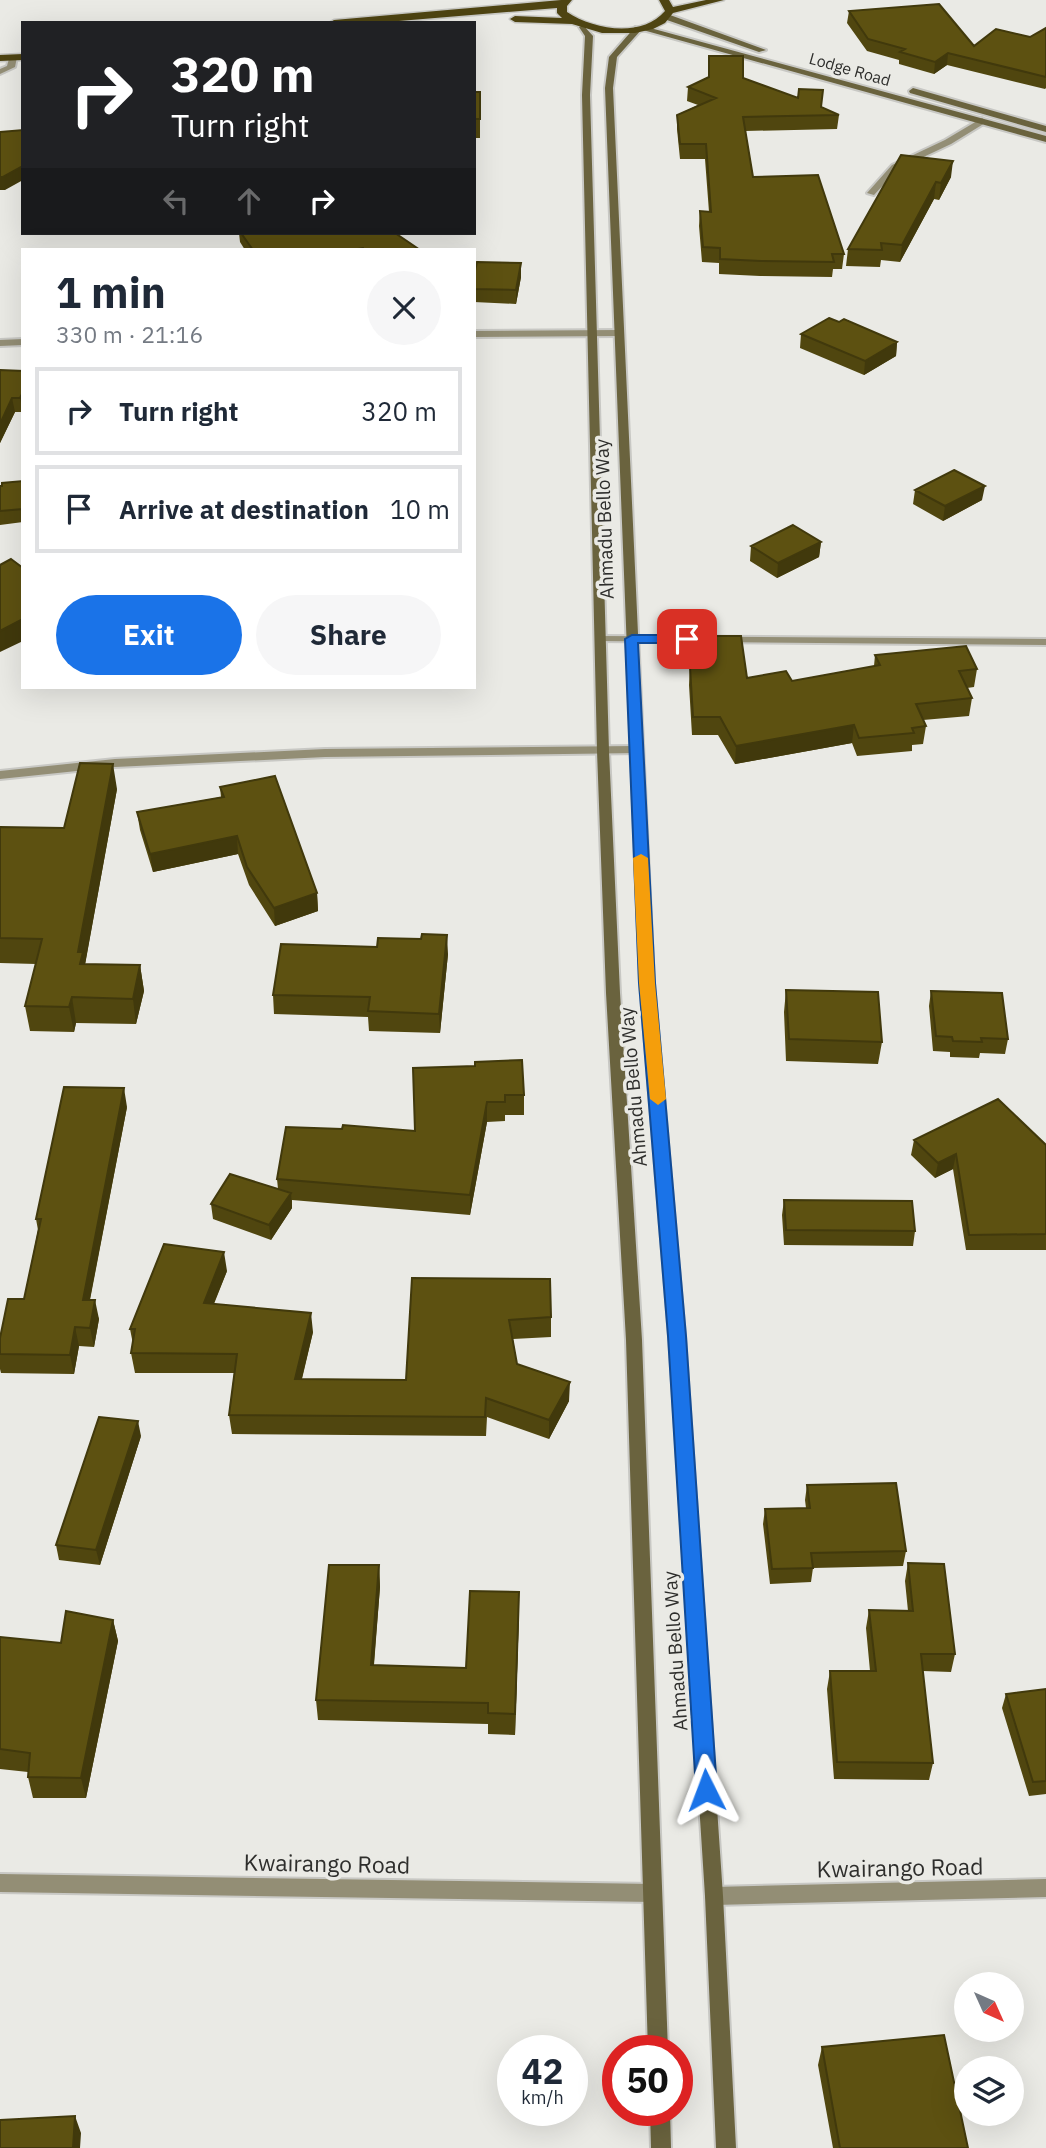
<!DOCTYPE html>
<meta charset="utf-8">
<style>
body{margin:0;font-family:"IBM Plex Sans",sans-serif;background:#f6f6f7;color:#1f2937;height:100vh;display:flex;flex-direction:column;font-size:26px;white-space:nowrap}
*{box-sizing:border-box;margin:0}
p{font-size:23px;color:#747a83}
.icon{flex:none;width:38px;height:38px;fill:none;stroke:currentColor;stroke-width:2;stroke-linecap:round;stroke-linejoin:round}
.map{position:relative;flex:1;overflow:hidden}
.drawer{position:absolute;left:21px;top:248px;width:455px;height:441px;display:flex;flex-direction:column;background:#fff;border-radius:0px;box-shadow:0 7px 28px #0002}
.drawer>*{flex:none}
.guide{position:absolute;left:21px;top:21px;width:455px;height:214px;border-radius:0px;box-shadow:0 7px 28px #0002;background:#202124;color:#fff;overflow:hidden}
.needle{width:46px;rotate:135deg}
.buttons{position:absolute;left:954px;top:1972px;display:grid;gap:14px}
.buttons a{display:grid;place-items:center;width:70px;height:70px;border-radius:50%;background:#fff;box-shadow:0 7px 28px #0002;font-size:35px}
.speed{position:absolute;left:497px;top:2035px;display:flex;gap:14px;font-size:35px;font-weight:700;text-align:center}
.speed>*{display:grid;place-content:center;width:91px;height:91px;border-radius:50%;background:#fff;box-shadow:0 7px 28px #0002;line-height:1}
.speed small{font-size:18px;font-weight:400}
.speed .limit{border:10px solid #d22;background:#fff;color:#111}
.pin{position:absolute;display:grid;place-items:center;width:60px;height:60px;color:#fff;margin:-30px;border-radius:14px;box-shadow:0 4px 10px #0006}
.me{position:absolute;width:77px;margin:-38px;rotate:357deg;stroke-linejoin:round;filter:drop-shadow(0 0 5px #0008)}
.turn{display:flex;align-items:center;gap:24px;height:147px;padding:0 35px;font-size:32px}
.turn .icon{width:91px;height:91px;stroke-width:2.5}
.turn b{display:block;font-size:49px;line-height:60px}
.lanes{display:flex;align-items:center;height:66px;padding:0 35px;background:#0003;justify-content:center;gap:35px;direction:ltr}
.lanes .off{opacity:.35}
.round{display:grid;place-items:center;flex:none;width:74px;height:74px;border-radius:37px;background:#f6f6f7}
.headline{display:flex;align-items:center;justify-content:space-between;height:119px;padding:0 35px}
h1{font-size:42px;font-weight:700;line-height:52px}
.cta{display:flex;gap:14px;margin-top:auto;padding:14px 35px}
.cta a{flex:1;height:80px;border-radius:42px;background:#1a73e8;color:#fff;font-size:28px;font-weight:700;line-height:80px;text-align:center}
.cta a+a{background:#f6f6f7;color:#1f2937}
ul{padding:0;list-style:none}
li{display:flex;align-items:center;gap:21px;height:88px;margin:0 14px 10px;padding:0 21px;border:4px solid #e0e1e3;border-radius:0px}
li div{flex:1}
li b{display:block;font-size:26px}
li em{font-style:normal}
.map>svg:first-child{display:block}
</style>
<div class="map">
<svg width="1046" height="2148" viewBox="0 0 1046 2148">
<rect width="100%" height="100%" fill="#eaeae5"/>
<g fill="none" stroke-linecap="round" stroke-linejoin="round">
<g stroke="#c8c8c4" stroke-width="4">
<path id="lane" d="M 10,55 L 17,57 L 15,67 L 0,74 L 0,69 L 7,66 Z
M 982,118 L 986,121 L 985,123 L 951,144 L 898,169 L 874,195 L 867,193 L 892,165 L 945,140 Z"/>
</g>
<g stroke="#c8c8c4" stroke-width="4">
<path id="street" d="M 474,331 L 619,330 L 624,333 L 619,336 L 474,337 Z
M 23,339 L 23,345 L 0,346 L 0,340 Z
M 600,636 L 1046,639 L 1046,645 L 596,641 L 596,637 Z
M 635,746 L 639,747 L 641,750 L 639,753 L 325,757 L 115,767 L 0,779 L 0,771 L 115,759 L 325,749 Z
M 0,1874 L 653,1884 L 660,1887 L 662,1893 L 660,1899 L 653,1902 L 0,1892 Z
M 1046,1879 L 1046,1897 L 714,1905 L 707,1902 L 705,1896 L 707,1890 L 714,1887 Z"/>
</g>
<g stroke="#c8c8c4" stroke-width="4">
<path id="secondary" d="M 664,15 L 670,15 L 766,50 L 759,52 L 664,19 Z
M 583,25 L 593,36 L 590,95 L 609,751 L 620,993 L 642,1340 L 668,2051 L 648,2051 L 626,1340 L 606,993 L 597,751 L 582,95 L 585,36 L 579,27 Z
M 643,26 L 1046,136 L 1046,142 L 643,30 Z
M 635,27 L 642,29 L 617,57 L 613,88 L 654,983 L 685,1336 L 723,1896 L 736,2148 L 716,2148 L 705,1896 L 669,1336 L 640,983 L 605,88 L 609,57 Z
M 913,88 L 1046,126 L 1046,132 L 910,93 L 909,91 Z
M 650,2110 L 670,2110 L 671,2148 L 651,2148 Z"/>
</g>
<g stroke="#c8c8c4" stroke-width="3">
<path id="primary" d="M 561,0 L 572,0 L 567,6 L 567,12 C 594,30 642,38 665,11 L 659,0 L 669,0 L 673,7 L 706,0 L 724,0 L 673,13 L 665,23 L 653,29 L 635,33 L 602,33 L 572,24 L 515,22 L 510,19 L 515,16 L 562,18 L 557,13 L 557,8 L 375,23 L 329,23 L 334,20 Z
M 23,54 L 23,60 L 0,61 L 0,55 Z"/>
</g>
<use href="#lane" fill="#938e75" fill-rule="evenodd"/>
<use href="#street" fill="#938e75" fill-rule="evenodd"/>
<use href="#secondary" fill="#6a633e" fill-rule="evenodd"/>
<use href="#primary" fill="#4e4412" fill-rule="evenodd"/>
</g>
<path fill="#50460f" d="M 849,11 L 974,46 L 1030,37 L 1046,28 L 1046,88 L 1045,89 L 947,65 L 934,74 L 899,64 L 899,60 L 867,51 L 847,23 Z
M 709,56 L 743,78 L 839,115 L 837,129 L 745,131 L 753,177 L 844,254 L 842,269 L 833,269 L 832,277 L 760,276 L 719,274 L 719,263 L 702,262 L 699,226 L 700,211 L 709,212 L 705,159 L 680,159 L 677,129 L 677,115 L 698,105 L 687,101 L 688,87 L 709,78 Z
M 474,92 L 480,92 L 480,138 L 474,138 Z
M 901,155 L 951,177 L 939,200 L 934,199 L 900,262 L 881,260 L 880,267 L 846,266 L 848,249 Z
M 239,233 L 395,233 L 420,250 L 245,250 L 240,242 Z
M 474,275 L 521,277 L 516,304 L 474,302 Z
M 801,334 L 897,342 L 896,356 L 864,375 L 800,348 Z
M 0,370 L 23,371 L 23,412 L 15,412 L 0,443 Z
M 23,481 L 23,522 L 0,525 L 0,486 Z
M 915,490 L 982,500 L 943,521 L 913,504 Z
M 821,542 L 819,557 L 777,578 L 750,561 L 751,546 Z
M 698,636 L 747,678 L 792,681 L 874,666 L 875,655 L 977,669 L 974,687 L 967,688 L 972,698 L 969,716 L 923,720 L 926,726 L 923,744 L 912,745 L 912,751 L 857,756 L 852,743 L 735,764 L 718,735 L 692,735 L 689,685 L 690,667 L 698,667 L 697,654 Z
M 220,787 L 317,893 L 318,911 L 275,926 L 249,885 L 238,854 L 153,872 L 140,830 L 137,812 L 221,797 Z
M 117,789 L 85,964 L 140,965 L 144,991 L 136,1024 L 76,1023 L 74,1032 L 30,1031 L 25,1006 L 36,964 L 0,963 L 0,827 L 64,828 Z
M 448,954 L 440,1033 L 369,1031 L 368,1017 L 274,1014 L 273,995 Z
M 786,990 L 882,1042 L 878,1064 L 786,1061 L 784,1012 Z
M 931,991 L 1008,1039 L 1005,1054 L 980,1053 L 979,1058 L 950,1057 L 950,1052 L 933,1051 L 929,1006 Z
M 413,1068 L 524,1095 L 524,1115 L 505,1115 L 505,1121 L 487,1122 L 470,1215 L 292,1200 L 292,1208 L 271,1240 L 213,1219 L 211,1204 L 278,1189 L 277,1179 L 415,1131 Z
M 127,1107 L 90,1300 L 99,1319 L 94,1347 L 79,1346 L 74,1374 L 1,1373 L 0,1369 L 0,1338 L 24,1299 L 38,1230 L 36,1219 Z
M 914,1140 L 1046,1145 L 1046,1250 L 966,1250 L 953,1169 L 935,1178 L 911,1155 Z
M 784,1200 L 915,1231 L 913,1246 L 784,1245 L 782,1215 Z
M 227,1271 L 214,1304 L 313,1332 L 302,1379 L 406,1380 L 412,1278 L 551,1317 L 551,1337 L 513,1339 L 517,1364 L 569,1401 L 549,1439 L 487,1417 L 486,1436 L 232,1434 L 229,1415 L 234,1373 L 135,1373 L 131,1353 L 133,1344 L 130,1329 Z
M 141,1436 L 100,1565 L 59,1560 L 56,1545 Z
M 807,1485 L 906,1551 L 903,1566 L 813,1568 L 811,1582 L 770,1584 L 763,1524 L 765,1509 L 806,1508 L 805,1500 Z
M 908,1563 L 955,1654 L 951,1672 L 923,1671 L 933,1763 L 929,1780 L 834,1779 L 827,1689 L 830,1671 L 870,1671 L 866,1628 L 869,1610 L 908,1611 L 905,1581 Z
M 379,1565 L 380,1587 L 374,1665 L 466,1668 L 519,1613 L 515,1735 L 488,1734 L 488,1724 L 318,1720 L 316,1700 Z
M 113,1620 L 118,1641 L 86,1798 L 33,1798 L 28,1777 L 28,1772 L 0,1769 L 0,1637 L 61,1643 Z
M 1046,1689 L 1046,1794 L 1029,1796 L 1002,1708 L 1006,1694 Z
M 822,2047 L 968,2148 L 833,2148 L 818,2065 Z"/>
<path fill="#41390c" d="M 948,53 L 947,65 L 934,74 L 935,62 Z
M 953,161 L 951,177 L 939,200 L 941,183 Z
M 23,166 L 23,180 L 5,190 L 0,190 L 0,177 Z
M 936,182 L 934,199 L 900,262 L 902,245 Z
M 521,263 L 521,277 L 516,304 L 516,290 Z
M 897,342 L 896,356 L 864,375 L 865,361 Z
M 23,392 L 23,412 L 20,398 Z
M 12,398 L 15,412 L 0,443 L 0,424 Z
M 985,486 L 982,500 L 943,521 L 945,506 Z
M 821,542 L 819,557 L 777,578 L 778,563 Z
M 23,619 L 23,641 L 0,652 L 0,631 Z
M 854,725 L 852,743 L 735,764 L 736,746 Z
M 113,764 L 117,789 L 85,965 L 80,964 L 78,952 Z
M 237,836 L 238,854 L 153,872 L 150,854 Z
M 317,893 L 318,911 L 275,926 L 274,908 Z
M 447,935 L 448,954 L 440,1033 L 439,1014 Z
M 140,965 L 144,991 L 136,1024 L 133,999 Z
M 72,997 L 76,1023 L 74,1032 L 69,1007 Z
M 124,1088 L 127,1107 L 86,1319 L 83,1300 Z
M 487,1102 L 487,1122 L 470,1215 L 470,1195 Z
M 956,1154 L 953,1169 L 935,1178 L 938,1163 Z
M 291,1193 L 292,1208 L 271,1240 L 269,1225 Z
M 224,1252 L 227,1271 L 206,1322 L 204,1303 Z
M 95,1300 L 99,1319 L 94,1347 L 90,1328 Z
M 311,1313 L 313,1332 L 297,1398 L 295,1379 Z
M 75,1327 L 79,1346 L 74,1374 L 70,1355 Z
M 570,1382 L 569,1401 L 549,1439 L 549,1420 Z
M 138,1421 L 141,1436 L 100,1565 L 96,1550 Z
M 379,1565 L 380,1587 L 372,1686 L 371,1665 Z
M 519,1592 L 519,1613 L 515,1735 L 515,1714 Z
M 113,1620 L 118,1641 L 86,1798 L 81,1778 Z
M 75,2116 L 81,2133 L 80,2148 L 73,2148 Z"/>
<path fill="#5d5111" stroke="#41390c" stroke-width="2" d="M 939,4 L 974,46 L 996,29 L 1030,37 L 1046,28 L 1046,77 L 948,53 L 935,62 L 900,52 L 905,49 L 868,39 L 849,11 Z
M 709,56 L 743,56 L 743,78 L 798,98 L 799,89 L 823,90 L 821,107 L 839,115 L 743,117 L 753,177 L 818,175 L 844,254 L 832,254 L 834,262 L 761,261 L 720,259 L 720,248 L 703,247 L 700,211 L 711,212 L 706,144 L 680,144 L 677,115 L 716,98 L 688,87 L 709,77 Z
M 474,92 L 480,92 L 480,119 L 474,119 Z
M 23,130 L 23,166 L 3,177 L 0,177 L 0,132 Z
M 901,155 L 953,161 L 941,183 L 936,182 L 902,245 L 881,243 L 882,250 L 848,249 Z
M 241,233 L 395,233 L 420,250 L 364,250 L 363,248 L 352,250 L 253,250 Z
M 477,262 L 521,263 L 516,290 L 474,289 L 474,275 Z
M 829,318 L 839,322 L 844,319 L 897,342 L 865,361 L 801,334 Z
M 0,370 L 23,371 L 23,392 L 20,398 L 12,398 L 0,424 Z
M 954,470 L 985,486 L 945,506 L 915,490 Z
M 23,481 L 23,509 L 0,511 L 0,486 L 2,486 L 2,483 Z
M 793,525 L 821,542 L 778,563 L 751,546 Z
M 11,559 L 23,568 L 23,619 L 0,631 L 0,565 Z
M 698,636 L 741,636 L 747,678 L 786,671 L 792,681 L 880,665 L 875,655 L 966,646 L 977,669 L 959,671 L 972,698 L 916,704 L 926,726 L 912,728 L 914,733 L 859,738 L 854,725 L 736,746 L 720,717 L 693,717 L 690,667 L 701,667 Z
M 80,763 L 113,764 L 78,952 L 83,952 L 80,964 L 140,965 L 133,999 L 72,997 L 69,1007 L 25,1006 L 42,939 L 0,938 L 0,827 L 64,828 Z
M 275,776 L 317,893 L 274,908 L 247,867 L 237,836 L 150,854 L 137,812 L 224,797 L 220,787 Z
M 422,934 L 447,935 L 439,1014 L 368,1011 L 370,997 L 273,995 L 281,944 L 377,947 L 378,938 L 421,939 Z
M 786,990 L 878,992 L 882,1042 L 789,1039 Z
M 931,991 L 1002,993 L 1008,1039 L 981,1038 L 982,1042 L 953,1041 L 952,1037 L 936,1036 Z
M 522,1060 L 524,1095 L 505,1095 L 505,1102 L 487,1102 L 470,1195 L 277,1179 L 286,1127 L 342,1129 L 343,1125 L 415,1131 L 413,1068 L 475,1066 L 475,1062 Z
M 64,1087 L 124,1088 L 83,1300 L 95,1300 L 90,1328 L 75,1327 L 70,1355 L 0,1354 L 0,1338 L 8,1299 L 24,1299 L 41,1219 L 36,1219 Z
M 998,1099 L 1046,1145 L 1046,1234 L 969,1235 L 956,1154 L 938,1163 L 914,1140 Z
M 230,1174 L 291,1193 L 269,1225 L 211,1204 Z
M 784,1200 L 912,1201 L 915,1231 L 786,1230 Z
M 164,1244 L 224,1252 L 204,1303 L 311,1313 L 295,1379 L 406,1380 L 412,1278 L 550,1279 L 551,1317 L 509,1320 L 517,1364 L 570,1382 L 549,1420 L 486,1398 L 485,1417 L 229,1415 L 237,1354 L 131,1353 L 135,1329 L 130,1329 Z
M 99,1417 L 138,1421 L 96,1550 L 56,1545 Z
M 896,1483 L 906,1551 L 811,1553 L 813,1568 L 772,1569 L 765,1509 L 810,1508 L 807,1485 Z
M 908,1563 L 944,1564 L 955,1654 L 921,1654 L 933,1763 L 837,1762 L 830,1671 L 876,1671 L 869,1610 L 913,1611 Z
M 329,1565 L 379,1565 L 371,1665 L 466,1668 L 470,1591 L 519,1592 L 515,1714 L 488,1713 L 488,1703 L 316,1700 Z
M 66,1611 L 113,1620 L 81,1778 L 28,1777 L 30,1753 L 0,1749 L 0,1637 L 61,1643 Z
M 1046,1689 L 1046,1781 L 1033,1782 L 1006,1694 Z
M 944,2035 L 968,2148 L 840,2148 L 822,2047 Z
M 75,2116 L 73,2148 L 0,2148 L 0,2120 Z"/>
<path fill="#1a73e8" stroke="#114b97" stroke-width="2" d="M 632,635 L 687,635 L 693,639 L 687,643 L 638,643 L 655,983 L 686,1336 L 717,1790 L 714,1796 L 706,1799 L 699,1796 L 696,1790 L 668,1336 L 639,983 L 625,639 Z"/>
<path fill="#f59e0b" d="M 641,854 L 648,858 L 655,983 L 666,1099 L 658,1105 L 650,1099 L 639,983 L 633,858 Z"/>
<g text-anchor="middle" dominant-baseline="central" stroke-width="7" stroke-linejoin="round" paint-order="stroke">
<g font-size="16" fill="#2e2e2c" stroke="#eaeae5">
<text transform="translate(850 69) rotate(16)">Lodge Road</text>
</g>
<g font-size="19" fill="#2e2e2c" stroke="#eaeae5">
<text transform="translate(604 519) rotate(-92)">Ahmadu Bello Way</text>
<text transform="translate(633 1087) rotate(-95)">Ahmadu Bello Way</text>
<text transform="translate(675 1651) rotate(-94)">Ahmadu Bello Way</text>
</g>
<g font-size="23" fill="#2e2e2c" stroke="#eaeae5">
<text transform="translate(327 1863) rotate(1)">Kwairango Road</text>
<text transform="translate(900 1867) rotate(-1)">Kwairango Road</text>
</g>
</g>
</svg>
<div class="buttons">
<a><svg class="needle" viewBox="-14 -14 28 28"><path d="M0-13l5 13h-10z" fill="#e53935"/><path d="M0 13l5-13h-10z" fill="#747a83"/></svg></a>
<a><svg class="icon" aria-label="layers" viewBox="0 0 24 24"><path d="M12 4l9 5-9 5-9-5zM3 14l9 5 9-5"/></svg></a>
</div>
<div class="speed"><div>42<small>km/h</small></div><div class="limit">50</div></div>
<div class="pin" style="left:687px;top:639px;background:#d93025"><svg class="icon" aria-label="arrive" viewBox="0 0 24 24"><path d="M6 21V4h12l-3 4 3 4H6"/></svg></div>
<svg class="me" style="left:706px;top:1790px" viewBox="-20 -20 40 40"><path d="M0-17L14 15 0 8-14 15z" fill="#1a73e8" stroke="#fff" stroke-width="4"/></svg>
<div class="guide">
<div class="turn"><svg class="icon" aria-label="right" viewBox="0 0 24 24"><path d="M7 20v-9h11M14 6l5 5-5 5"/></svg><div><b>320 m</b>Turn right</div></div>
<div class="lanes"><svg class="icon off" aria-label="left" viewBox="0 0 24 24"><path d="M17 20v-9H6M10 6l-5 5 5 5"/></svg><svg class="icon off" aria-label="ahead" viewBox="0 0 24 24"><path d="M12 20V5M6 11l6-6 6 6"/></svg><svg class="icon" aria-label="right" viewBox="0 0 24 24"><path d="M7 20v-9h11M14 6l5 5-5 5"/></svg></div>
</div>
<section class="drawer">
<div class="headline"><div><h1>1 min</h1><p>330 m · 21:16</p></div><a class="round"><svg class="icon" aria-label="close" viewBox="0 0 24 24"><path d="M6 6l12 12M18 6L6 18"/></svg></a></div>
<ul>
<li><svg class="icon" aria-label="right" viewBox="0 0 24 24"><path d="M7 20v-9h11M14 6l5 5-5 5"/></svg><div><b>Turn right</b></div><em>320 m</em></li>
<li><svg class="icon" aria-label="arrive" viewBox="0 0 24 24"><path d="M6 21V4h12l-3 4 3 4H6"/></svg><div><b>Arrive at destination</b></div><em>10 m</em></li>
</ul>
<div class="cta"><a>Exit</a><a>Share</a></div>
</section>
</div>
